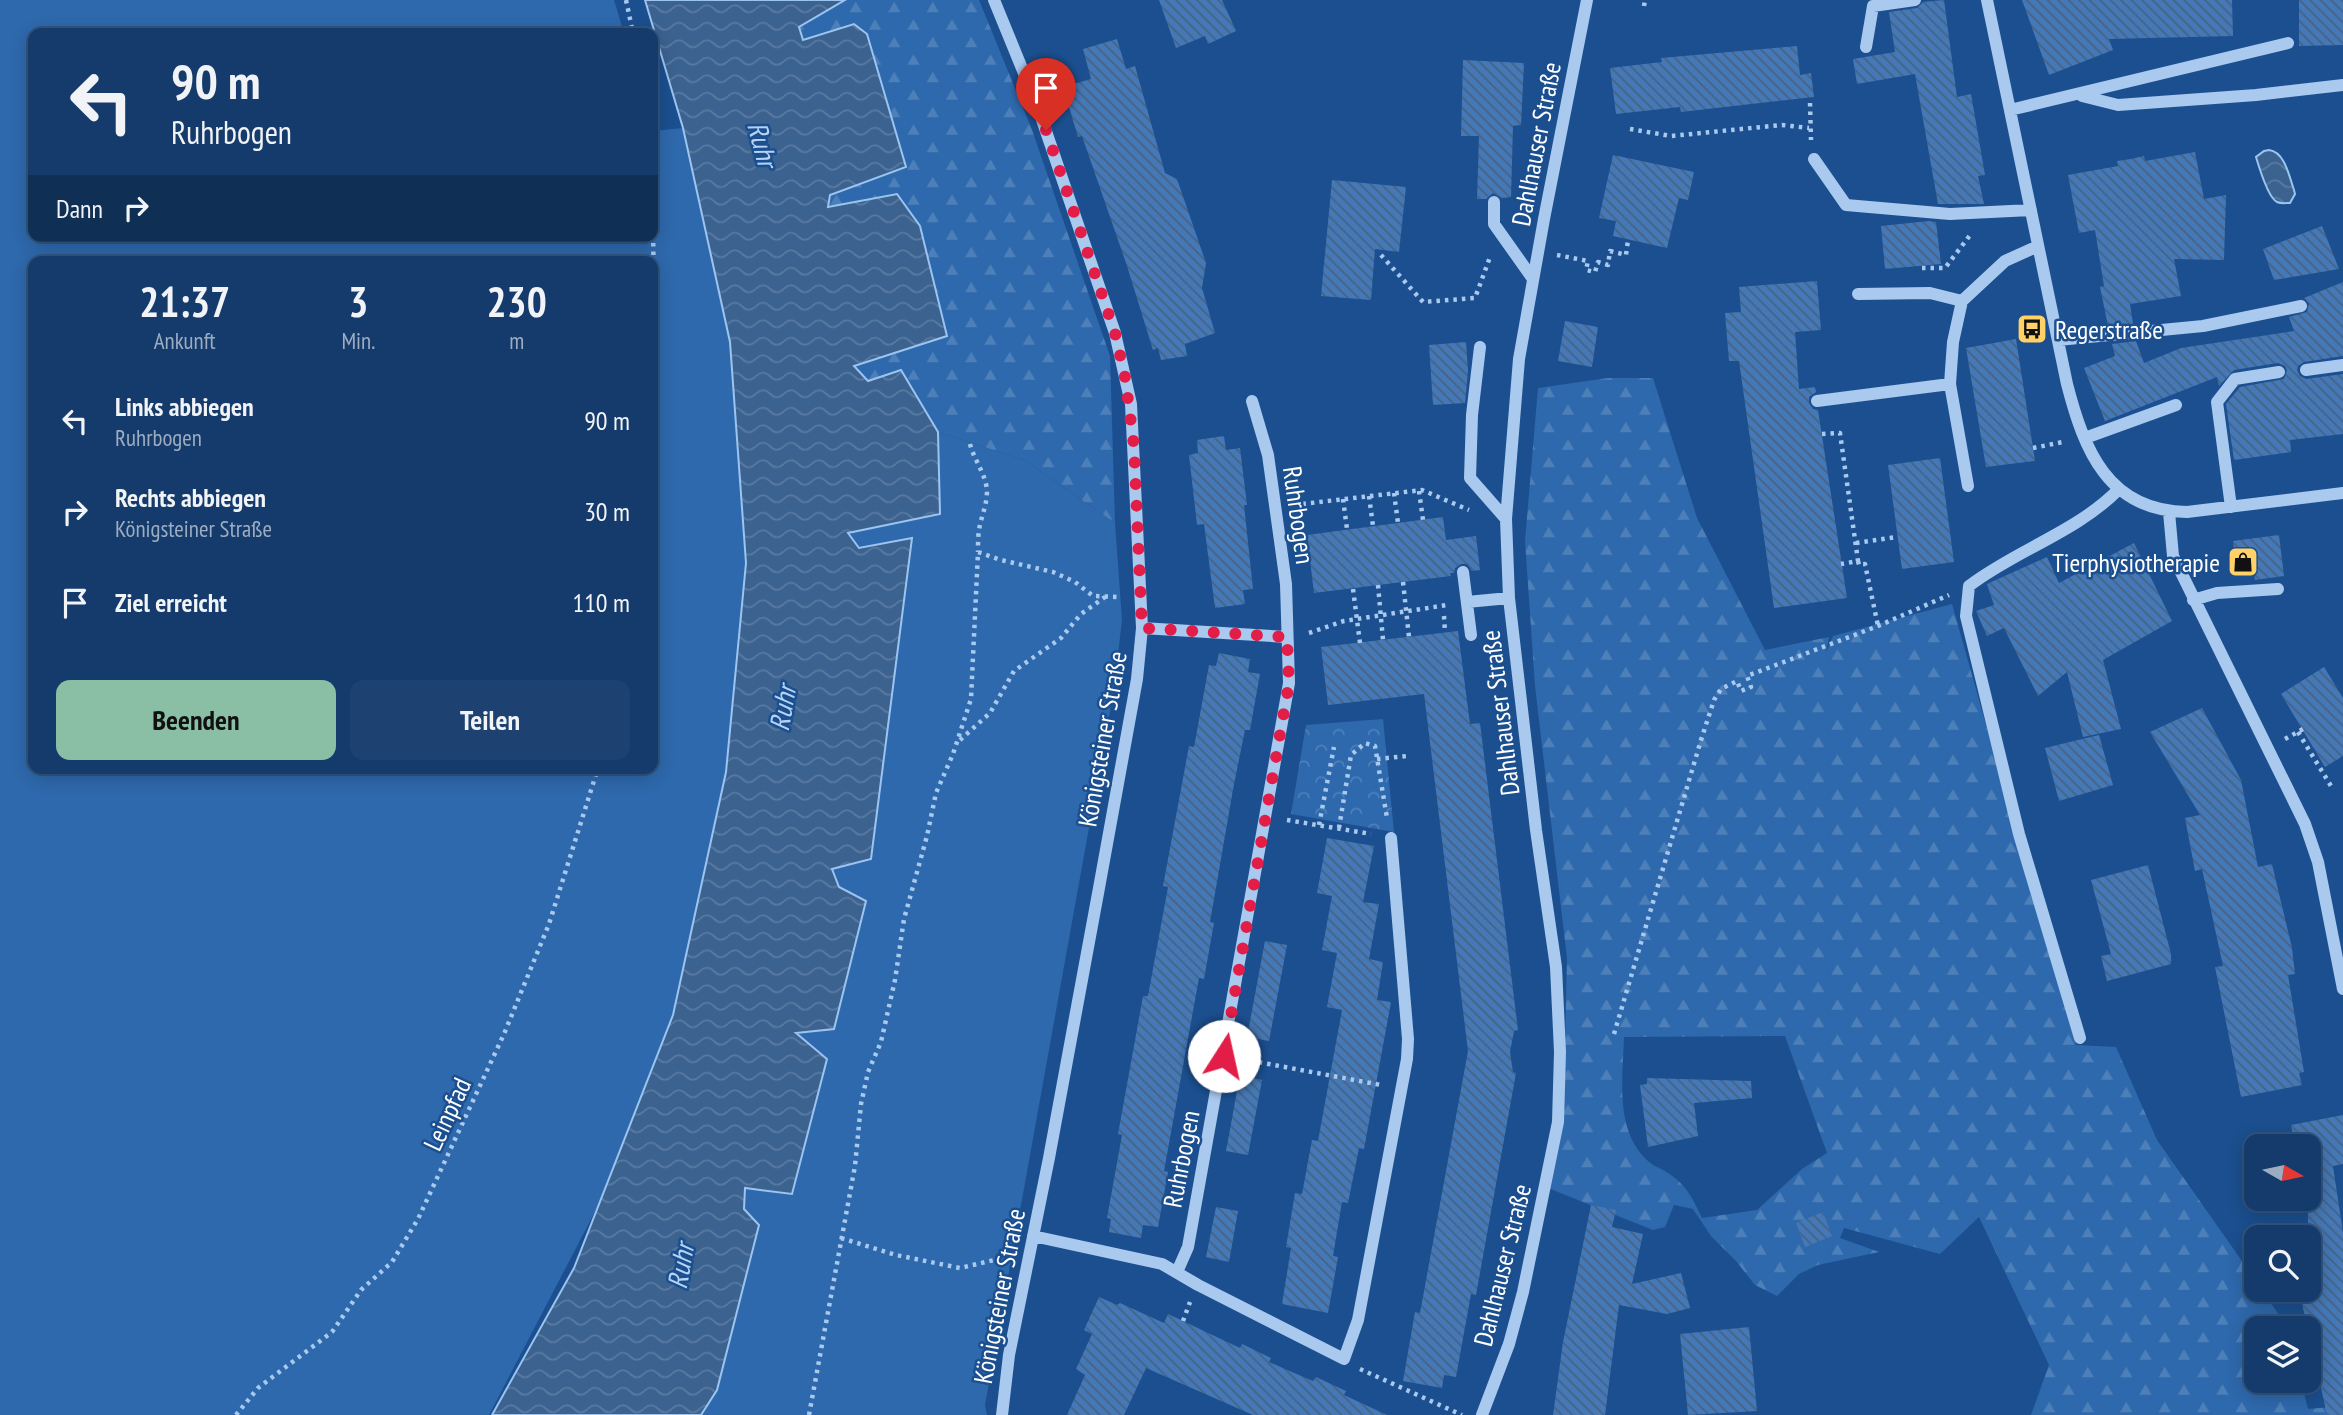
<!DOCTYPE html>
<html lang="de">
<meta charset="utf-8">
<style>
body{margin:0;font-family:"PT Sans Narrow",sans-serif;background:#1d4271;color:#f1f3f6;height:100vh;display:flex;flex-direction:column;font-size:26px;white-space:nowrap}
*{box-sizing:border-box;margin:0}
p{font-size:23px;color:#9dadc1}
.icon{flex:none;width:38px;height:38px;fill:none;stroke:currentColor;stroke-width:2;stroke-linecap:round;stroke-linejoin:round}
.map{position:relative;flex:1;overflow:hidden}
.side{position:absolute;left:28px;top:256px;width:630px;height:518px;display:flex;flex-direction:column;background:#143b6b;border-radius:14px;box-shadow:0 4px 18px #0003,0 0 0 2px #33557e}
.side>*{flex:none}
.guide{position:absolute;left:28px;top:28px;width:630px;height:214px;border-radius:14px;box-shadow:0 4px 18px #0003,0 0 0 2px #33557e;background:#143b6b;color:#f1f3f6;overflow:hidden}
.needle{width:46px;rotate:99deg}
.tools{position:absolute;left:2244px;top:1134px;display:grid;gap:14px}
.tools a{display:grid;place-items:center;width:77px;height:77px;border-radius:14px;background:#143b6b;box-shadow:0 4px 18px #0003,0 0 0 2px #33557e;font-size:35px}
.pin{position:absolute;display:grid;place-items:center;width:60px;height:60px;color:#fff;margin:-72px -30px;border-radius:50% 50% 50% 0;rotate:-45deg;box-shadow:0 0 7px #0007}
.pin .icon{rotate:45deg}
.me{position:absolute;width:77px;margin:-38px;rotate:10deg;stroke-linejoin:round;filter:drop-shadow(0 0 5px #0008)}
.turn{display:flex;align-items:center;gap:24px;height:147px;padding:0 28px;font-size:32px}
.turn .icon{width:91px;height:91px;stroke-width:2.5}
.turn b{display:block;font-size:49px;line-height:60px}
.then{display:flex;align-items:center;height:66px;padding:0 28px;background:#0003;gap:14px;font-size:26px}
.eta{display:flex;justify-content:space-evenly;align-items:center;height:119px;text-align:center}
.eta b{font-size:42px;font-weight:700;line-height:49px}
.primary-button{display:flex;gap:14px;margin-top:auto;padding:14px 28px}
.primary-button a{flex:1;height:80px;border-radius:14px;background:#8abfa5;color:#111;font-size:28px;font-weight:700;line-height:80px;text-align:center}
.primary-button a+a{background:#1d4271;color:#f1f3f6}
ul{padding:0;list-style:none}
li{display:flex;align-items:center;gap:21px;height:91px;padding:0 28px}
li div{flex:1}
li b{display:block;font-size:26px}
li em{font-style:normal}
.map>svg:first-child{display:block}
</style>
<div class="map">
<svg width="2343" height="1415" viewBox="0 0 2343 1415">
<defs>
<pattern id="forest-firs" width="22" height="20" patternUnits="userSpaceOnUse" patternTransform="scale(1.75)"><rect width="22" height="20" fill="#2e69ad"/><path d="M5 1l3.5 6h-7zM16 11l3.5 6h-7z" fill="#4d80b9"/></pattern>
<pattern id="park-crowns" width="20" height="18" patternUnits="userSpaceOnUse" patternTransform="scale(1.75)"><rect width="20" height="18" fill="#2e69ad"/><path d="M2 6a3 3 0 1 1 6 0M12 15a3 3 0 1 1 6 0" fill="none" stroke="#4d80b9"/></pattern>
<pattern id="water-waves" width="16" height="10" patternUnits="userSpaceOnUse" patternTransform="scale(1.75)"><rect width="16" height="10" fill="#3c6290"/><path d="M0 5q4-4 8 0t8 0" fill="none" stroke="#597aa1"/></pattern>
<pattern id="building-back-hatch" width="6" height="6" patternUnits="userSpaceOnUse" patternTransform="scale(1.75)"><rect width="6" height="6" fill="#4478b7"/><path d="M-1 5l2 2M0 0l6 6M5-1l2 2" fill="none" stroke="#486282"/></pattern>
</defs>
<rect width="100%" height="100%" fill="#1b4f8f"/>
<path fill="#2e69ad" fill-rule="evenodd" d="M 0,0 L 614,0 L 624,33 L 33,33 L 33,236 L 653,236 L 653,131 L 683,128 L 730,342 L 746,563 L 726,772 L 673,1015 L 599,1204 L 489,1415 L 0,1415 ZM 33,261 L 653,261 L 653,768 L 33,768 Z
M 938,432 L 1024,460 L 1115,523 L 1122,620 L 1114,689 L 985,1405 L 987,1415 L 701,1415 L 717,1389 L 734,1325 L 745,1187 L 792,1193 L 795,1033 L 866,901 L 839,887 L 832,868 L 888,716 L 908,577 L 911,538 L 859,548 L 848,533 L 940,514 Z"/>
<path fill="url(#forest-firs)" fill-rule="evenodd" d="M 846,0 L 979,0 L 1032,130 L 1110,356 L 1115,523 L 1024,460 L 938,432 L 901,371 L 867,381 L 853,365 L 946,335 L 828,208 L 854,24 L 803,40 L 799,27 Z
M 1608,378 L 1653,378 L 1697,518 L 1765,650 L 1829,637 L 1826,653 L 1833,636 L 1952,604 L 2076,1045 L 2116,1047 L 2157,1140 L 2256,1281 L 2256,1290 L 2262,1290 L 2288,1328 L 2256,1328 L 2256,1381 L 2301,1381 L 2308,1409 L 2343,1406 L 2343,1415 L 2031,1415 L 2049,1365 L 1979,1217 L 1940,1254 L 1844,1228 L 1840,1238 L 1879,1252 L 1818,1265 L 1799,1274 L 1777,1296 L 1755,1285 L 1736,1261 L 1711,1236 L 1693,1209 L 1674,1205 L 1665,1227 L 1653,1230 L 1548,1188 L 1563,1127 L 1567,958 L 1535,686 L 1525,541 L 1538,388 ZM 1785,1036 L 1827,1153 L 1802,1169 L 1757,1210 L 1702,1218 C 1694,1201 1687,1186 1671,1175 C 1664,1169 1654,1167 1648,1161 C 1614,1131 1623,1077 1624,1037 Z"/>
<path fill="url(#park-crowns)" d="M 1383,719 L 1394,832 L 1291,814 L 1306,725 Z"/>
<path fill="url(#water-waves)" stroke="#9cc4f0" stroke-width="2" d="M 645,0 L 845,0 L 799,27 L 803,40 L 854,24 L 867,34 L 906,167 L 830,195 L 828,207 L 897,194 L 920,226 L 947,336 L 854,366 L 868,381 L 901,370 L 938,432 L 940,514 L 848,533 L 859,548 L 912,538 L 871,859 L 832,869 L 839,887 L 866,901 L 834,1029 L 796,1033 L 827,1059 L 792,1194 L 745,1188 L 744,1209 L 759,1225 L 717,1390 L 701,1415 L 492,1415 L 574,1268 L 673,1015 L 726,772 L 746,563 L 730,342 L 683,128 Z
M 2269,150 C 2285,152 2289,176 2294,190 L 2295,194 L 2290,203 C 2286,203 2281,204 2277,202 C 2268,198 2259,167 2256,157 L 2264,151 Z"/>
<path fill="url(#building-back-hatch)" d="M 1159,0 L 1222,0 L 1236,31 L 1208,44 L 1205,36 L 1176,48 Z
M 1944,0 L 1957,97 L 1971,94 L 1985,175 L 1978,176 L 1984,204 L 1938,204 L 1915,74 L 1857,84 L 1853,59 L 1895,52 L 1889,12 L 1917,8 L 1923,2 Z
M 2022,0 L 2232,0 L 2233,36 L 2109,39 L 2113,50 L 2049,75 Z
M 2299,0 L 2343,0 L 2343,45 L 2299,46 Z
M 1117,39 L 1126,69 L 1135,66 L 1165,173 L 1177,179 L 1206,263 L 1202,288 L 1215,333 L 1185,344 L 1187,356 L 1161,360 L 1158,348 L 1153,350 L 1127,266 L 1082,136 L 1078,137 L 1063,87 L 1091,79 L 1083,49 Z
M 1797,46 L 1800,75 L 1811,73 L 1814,97 L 1681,112 L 1680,107 L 1616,114 L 1610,68 L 1662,62 L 1661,58 Z
M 1463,60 L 1524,63 L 1521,125 L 1510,126 L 1513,126 L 1511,197 L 1502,198 L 1493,193 L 1486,199 L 1477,199 L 1479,136 L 1461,136 Z
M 2195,152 L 2204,199 L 2226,195 L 2224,260 L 2174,259 L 2181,296 L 2130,304 L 2133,324 L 2108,326 L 2100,287 L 2104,286 L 2095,230 L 2079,233 L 2068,175 L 2118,166 L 2117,161 L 2131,159 L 2144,156 L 2145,161 Z
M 1613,155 L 1694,172 L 1688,200 L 1679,198 L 1667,248 L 1613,236 L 1616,221 L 1599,218 Z
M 1332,180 L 1406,187 L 1399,252 L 1375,249 L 1371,300 L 1321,296 Z
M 1929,221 L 1936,222 L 1941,264 L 1885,269 L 1881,226 Z
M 2322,226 L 2339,269 L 2274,280 L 2263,249 Z
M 1817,281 L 1821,330 L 1795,332 L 1799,389 L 1815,387 L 1816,392 L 1809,397 L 1809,403 L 1813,409 L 1818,410 L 1847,598 L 1774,608 L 1739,361 L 1729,361 L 1725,313 L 1741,312 L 1739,287 Z
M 2343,282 L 2343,356 L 2304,362 L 2298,366 L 2297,370 L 2300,376 L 2306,379 L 2343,374 L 2343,434 L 2290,440 L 2291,452 L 2234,460 L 2226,404 L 2240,387 L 2284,379 L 2287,370 L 2285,366 L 2278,363 L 2234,370 L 2219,386 L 2217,377 L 2105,421 L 2084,368 L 2115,356 L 2112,344 L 2136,341 L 2144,363 L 2181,348 L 2294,331 L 2289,317 L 2307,312 L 2309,304 L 2304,298 Z
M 1565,321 L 1598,327 L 1592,367 L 1558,361 Z
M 2016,339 L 2035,461 L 1986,467 L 1966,348 Z
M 1466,342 L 1468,371 L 1465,403 L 1433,405 L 1429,345 Z
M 1224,436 L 1226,450 L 1240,448 L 1247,505 L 1244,505 L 1253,589 L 1243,590 L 1245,604 L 1215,608 L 1204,524 L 1197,525 L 1189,455 L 1198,453 L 1197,440 Z
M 1940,458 L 1954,562 L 1902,569 L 1888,465 Z
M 1443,517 L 1446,540 L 1476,536 L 1480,570 L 1472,571 L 1467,564 L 1461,564 L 1455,568 L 1454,573 L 1450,573 L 1451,576 L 1314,593 L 1307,535 Z
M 2279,535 L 2284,576 L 2255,580 L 2254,573 L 2237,575 L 2233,541 Z
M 2134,543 L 2172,621 L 2103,660 L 2121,729 L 2083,737 L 2067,672 L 2038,696 L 2004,628 L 1987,636 L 1976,611 L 1994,605 L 1987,584 L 2047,557 L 2059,583 Z
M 1458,631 L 1470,724 L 1480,723 L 1518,1030 L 1514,1031 L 1510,1052 L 1513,1072 L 1516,1073 L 1476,1295 L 1471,1294 L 1456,1377 L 1444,1375 L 1442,1388 L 1403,1381 L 1415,1312 L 1420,1313 L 1468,1051 L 1424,694 L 1328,705 L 1321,647 Z
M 1219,653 L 1250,659 L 1248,672 L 1260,674 L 1250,730 L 1245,730 L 1234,784 L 1210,922 L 1214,923 L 1204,979 L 1199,978 L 1164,1171 L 1168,1172 L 1158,1227 L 1143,1225 L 1141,1238 L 1109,1232 L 1111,1219 L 1107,1218 L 1122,1135 L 1118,1134 L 1143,996 L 1148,996 L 1168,887 L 1163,886 L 1189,746 L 1194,747 L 1209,665 L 1216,666 Z
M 2324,667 L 2343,698 L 2343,756 L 2325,767 L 2281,694 Z
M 2202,708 L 2241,780 L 2258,867 L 2272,864 L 2292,948 L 2295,974 L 2288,975 L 2304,1072 L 2299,1073 L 2302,1085 L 2241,1097 L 2215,967 L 2223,966 L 2202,869 L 2195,871 L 2185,818 L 2200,815 L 2150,732 Z
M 2099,735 L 2113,785 L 2059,801 L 2045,748 Z
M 1327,838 L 1374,846 L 1363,902 L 1379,904 L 1369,959 L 1383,962 L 1377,1000 L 1391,1002 L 1364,1149 L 1359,1148 L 1348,1203 L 1342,1202 L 1333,1256 L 1338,1257 L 1328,1313 L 1282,1304 L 1291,1248 L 1286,1247 L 1295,1193 L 1302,1194 L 1312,1140 L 1318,1141 L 1342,1010 L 1327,1007 L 1337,953 L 1322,950 L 1332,896 L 1317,893 Z
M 2148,865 L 2171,954 L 2171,964 L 2107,981 L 2101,956 L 2111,954 L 2091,880 Z
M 1265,941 L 1287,945 L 1269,1041 L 1247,1037 Z
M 1240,1075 L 1262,1080 L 1248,1155 L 1226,1151 Z
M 1647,1078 L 1751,1081 L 1752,1098 L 1694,1103 L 1698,1136 L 1648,1147 L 1640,1085 L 1647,1084 Z
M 2343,1115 L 2343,1164 L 2333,1166 L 2343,1233 L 2343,1415 L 2327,1415 L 2299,1290 L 2308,1290 L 2308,1146 L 2295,1146 L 2291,1125 Z
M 1591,1205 L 1616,1210 L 1612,1227 L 1643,1234 L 1632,1284 L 1681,1273 L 1690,1308 L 1667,1314 L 1619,1305 L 1605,1415 L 1553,1415 L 1563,1342 Z
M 1216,1207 L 1238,1211 L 1229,1262 L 1206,1257 Z
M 1823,1212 L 1832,1236 L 1805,1247 L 1796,1223 Z
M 1099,1297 L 1117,1305 L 1120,1303 L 1164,1323 L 1168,1314 L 1240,1348 L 1242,1344 L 1271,1358 L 1269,1362 L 1313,1381 L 1316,1377 L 1346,1391 L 1344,1395 L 1387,1415 L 1253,1415 L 1146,1368 L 1124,1415 L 1067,1415 L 1085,1375 L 1076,1369 L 1092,1334 L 1084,1330 Z
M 1749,1327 L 1757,1411 L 1688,1415 L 1680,1334 Z"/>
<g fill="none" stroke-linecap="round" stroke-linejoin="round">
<path stroke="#a9c9ee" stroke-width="4.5" stroke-dasharray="3.5 5" stroke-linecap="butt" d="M 626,0 L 633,33
M 1644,6 L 1645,0
M 1810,103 L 1811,140
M 1630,129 L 1671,136 L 1782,125 L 1809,128
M 653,226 L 655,377 L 653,407
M 1381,255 L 1423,302 L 1475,298 L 1490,257
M 1557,255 L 1588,261 L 1586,270 L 1595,272 L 1598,262 L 1608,265 L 1610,251 L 1626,255 L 1628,240
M 1922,268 L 1945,268 L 1971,234
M 1822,434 L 1840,433 L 1858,561 L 1841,564
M 970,444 C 974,460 986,474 987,491 C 987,505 981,517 979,530 C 978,537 978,545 978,552
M 2033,448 L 2063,442
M 1419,491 L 1423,520
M 1394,493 L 1398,523
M 1369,496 L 1373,526
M 1343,499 L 1347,529
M 1294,505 L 1422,490 L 1469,510
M 1856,543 L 1897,537
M 1858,561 L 1859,565 L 1865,564 L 1878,626
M 1403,582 L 1409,637
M 1378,585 L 1383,640
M 1353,589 L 1360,643
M 1444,616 L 1445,632
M 1309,633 L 1344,621 L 1447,605
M 2298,732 L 2331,786
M 2285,739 L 2303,729
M 960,740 L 990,713 L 1014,671 L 1061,638 L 1081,614 L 1105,597
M 1377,759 L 1407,756
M 1287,820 L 1371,834
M 1319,825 L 1334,747
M 1339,828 L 1351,755 L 1365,743 L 1375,746 L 1387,818
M 1614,1034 L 1701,740 L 1714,700 L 1721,689 L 1737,681 L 1741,691 L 1751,687 L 1747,676 L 1878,626 L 1949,595
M 1242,1059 L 1381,1085
M 841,1238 L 896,1255 L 960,1268 L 1007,1257
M 1183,1321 L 1190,1302
M 1360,1369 L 1462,1415
M 236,1415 L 258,1388 L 332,1332 L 361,1290 L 392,1262 L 418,1219 L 504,1034 L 549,924 L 598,768
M 809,1415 L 855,1166 L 861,1104 L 868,1072 L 881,1042 L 895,980 L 904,919 L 927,836 L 936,793 L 953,754 L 971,699 L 978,552 L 1001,560 L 1053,572 L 1075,582 L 1093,596 L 1119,597"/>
<path stroke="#a9c9ee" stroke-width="12" d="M 994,0 L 1037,105 L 1115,333 L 1131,404 L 1142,628 L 1137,679 L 1099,888 L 1049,1158 L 1009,1355 L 1002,1415
M 1987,0 L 2067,384 C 2084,450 2108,511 2187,512 L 2343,493
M 1866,47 L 1873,6 L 1915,0
M 2082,96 L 2118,105 L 2256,95 L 2343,85
M 2010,110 L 2288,43
M 1814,159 L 1846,205 L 1950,214 L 2031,210
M 1494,202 L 1494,224 L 1533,279
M 1858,294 L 1930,293 L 1962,301
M 2058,340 L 2203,326 L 2301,306
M 1480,347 L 1472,415 L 1470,478 L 1506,519
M 2306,370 L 2343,365
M 1817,401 L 1950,384
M 2085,438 L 2176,405
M 1968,486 L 1950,384 L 1953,342 L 1962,301 L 2005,261 L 2038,246
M 2231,507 L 2217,402 L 2235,379 L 2279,372
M 2169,512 L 2173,556 L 2305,824 L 2318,862 L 2343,989
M 1463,572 L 1471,635
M 2193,600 L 2217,593 L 2278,589
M 1467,602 L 1509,598
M 1142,628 L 1287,637
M 2080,1038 L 2019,834 L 1966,616 L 1969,586 C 2016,550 2077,532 2119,489
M 1033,1236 L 1162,1264 L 1198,1285 L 1344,1359 L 1358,1320 L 1407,1059 L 1408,1039 L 1391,838
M 1177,1272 L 1188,1247 L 1289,683 L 1286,584 L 1268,455 L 1252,401
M 1482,1415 L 1509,1344 L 1523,1292 L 1558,1122 L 1560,1052 L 1556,967 L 1536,830 L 1509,598 L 1506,519 L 1519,359 L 1544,219 L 1587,0"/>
</g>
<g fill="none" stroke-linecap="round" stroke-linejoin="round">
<path stroke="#e11d48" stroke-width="12" stroke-dasharray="0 21.6" d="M 1046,130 L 1115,333 L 1125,377 L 1134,446 L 1142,628 L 1287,637 L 1289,683 L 1224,1056"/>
</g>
<defs>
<g id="bus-square" transform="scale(1.575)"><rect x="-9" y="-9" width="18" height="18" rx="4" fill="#ffd166" stroke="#1b4f8f"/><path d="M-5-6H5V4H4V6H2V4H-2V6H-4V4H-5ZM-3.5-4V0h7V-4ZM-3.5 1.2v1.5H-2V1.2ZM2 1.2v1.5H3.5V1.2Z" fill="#111"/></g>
<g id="shop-square" transform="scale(1.575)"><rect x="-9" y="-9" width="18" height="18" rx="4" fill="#ffd166" stroke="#1b4f8f"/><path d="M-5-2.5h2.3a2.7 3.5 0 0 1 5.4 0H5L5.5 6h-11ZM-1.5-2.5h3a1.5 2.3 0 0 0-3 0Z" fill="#111"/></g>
</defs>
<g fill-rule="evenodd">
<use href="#bus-square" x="2032" y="329"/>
<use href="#shop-square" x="2243" y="562"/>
</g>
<g text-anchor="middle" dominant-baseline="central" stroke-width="5" stroke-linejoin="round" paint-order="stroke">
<g font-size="26" fill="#fff" stroke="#1b4f8f">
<text transform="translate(1536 144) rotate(-79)">Dahlhauser Straße</text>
<text transform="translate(1299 515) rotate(82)">Ruhrbogen</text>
<text transform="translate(1500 713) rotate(-97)">Dahlhauser Straße</text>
<text transform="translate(1102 739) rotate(-80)">Königsteiner Straße</text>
<text transform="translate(447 1114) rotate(-65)">Leinpfad</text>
<text transform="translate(1181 1159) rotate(-79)">Ruhrbogen</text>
<text transform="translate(1502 1265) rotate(-76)">Dahlhauser Straße</text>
<text transform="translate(999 1296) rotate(-79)">Königsteiner Straße</text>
</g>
<g font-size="26" fill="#fff" stroke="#1b4f8f" text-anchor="start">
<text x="2055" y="329">Regerstraße</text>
<text x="2220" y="562" text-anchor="end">Tierphysiotherapie</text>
</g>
<g font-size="28" font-style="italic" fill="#b5d3f5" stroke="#1b4f8f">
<text transform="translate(763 144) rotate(75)">Ruhr</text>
<text transform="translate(782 708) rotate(-80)">Ruhr</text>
<text transform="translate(680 1266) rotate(-80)">Ruhr</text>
</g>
</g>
</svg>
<div class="tools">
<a><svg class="needle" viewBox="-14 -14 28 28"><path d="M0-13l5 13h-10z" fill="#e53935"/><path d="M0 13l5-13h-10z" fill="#9dadc1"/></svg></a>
<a><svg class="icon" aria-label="search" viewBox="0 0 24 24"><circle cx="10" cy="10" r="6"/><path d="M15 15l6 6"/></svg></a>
<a><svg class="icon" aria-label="layers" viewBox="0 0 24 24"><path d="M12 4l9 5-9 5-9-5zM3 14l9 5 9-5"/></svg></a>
</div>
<div class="pin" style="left:1046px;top:130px;background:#d93025"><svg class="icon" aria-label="arrive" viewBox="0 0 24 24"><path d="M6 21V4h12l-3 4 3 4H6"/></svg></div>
<svg class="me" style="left:1224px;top:1056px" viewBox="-20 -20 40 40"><circle r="19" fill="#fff"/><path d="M0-13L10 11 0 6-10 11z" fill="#e11d48"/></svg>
<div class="guide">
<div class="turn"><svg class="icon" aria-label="left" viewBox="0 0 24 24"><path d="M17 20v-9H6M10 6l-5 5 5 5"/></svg><div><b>90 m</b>Ruhrbogen</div></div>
<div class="then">Dann<svg class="icon" aria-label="right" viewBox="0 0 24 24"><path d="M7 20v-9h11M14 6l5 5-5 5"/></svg></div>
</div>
<section class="side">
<div class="eta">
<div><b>21:37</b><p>Ankunft</p></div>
<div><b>3</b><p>Min.</p></div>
<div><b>230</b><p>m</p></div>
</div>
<ul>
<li><svg class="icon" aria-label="left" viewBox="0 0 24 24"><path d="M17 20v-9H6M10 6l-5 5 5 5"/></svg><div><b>Links abbiegen</b><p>Ruhrbogen</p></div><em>90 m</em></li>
<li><svg class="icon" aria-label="right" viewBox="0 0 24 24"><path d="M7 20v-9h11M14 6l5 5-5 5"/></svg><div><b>Rechts abbiegen</b><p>Königsteiner Straße</p></div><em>30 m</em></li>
<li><svg class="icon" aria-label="arrive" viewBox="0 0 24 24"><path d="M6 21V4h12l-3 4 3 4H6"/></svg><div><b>Ziel erreicht</b></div><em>110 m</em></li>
</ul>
<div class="primary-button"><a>Beenden</a><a>Teilen</a></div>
</section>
</div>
